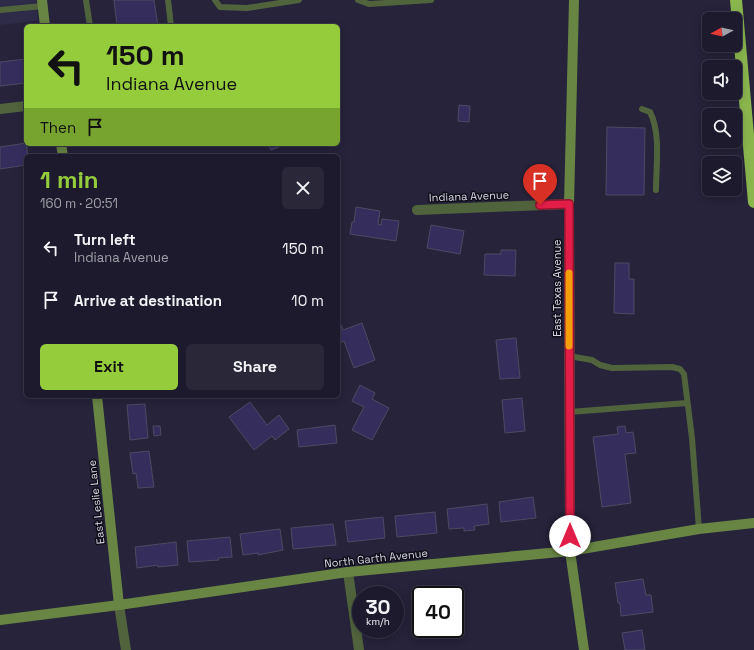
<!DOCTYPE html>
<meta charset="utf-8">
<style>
body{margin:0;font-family:"Space Grotesk",sans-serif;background:#292738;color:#f1f3f6;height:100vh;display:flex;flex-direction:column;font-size:15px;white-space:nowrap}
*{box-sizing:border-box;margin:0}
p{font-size:13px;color:#a0a1a9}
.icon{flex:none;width:22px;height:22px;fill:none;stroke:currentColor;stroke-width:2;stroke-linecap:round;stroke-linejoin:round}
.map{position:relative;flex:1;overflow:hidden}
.panel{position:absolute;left:24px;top:154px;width:316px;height:244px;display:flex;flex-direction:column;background:#1c1a2c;border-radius:6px;box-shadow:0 2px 10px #0003,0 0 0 1px #3a3848}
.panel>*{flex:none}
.hud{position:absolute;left:24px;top:24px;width:316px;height:122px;border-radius:6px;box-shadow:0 2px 10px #0003,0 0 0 1px #3a3848;background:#95cc3b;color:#111;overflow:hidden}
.needle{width:26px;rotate:262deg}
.fabs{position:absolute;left:702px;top:12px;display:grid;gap:8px}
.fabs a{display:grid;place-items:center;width:40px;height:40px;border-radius:6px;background:#1c1a2c;box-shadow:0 2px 10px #0003,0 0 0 1px #3a3848;font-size:20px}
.speed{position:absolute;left:352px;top:586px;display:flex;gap:8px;font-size:20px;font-weight:700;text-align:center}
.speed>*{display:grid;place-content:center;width:52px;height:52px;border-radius:50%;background:#1c1a2c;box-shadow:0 2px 10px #0003,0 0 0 1px #3a3848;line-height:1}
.speed small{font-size:10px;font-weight:400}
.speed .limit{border:2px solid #111;border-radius:6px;background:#fff;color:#111}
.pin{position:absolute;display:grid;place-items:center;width:34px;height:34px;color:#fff;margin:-41px -17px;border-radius:50% 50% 50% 0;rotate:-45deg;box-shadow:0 0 4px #0007}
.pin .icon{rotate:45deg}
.me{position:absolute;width:44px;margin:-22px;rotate:0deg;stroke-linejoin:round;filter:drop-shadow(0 0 3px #0008)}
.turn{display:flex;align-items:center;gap:14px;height:84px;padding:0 16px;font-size:18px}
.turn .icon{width:52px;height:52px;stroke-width:2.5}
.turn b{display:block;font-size:28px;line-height:34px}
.then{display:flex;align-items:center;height:38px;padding:0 16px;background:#0003;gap:8px;font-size:15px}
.round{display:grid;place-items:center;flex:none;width:42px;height:42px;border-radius:6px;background:#292738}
.overview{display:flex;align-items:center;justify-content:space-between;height:68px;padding:0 16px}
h1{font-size:24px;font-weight:600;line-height:30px;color:#95cc3b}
.cta{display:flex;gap:8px;margin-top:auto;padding:8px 16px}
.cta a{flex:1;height:46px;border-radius:6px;background:#95cc3b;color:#111;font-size:16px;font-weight:600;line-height:46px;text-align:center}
.cta a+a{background:#292738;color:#f1f3f6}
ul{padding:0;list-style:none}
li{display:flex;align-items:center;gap:12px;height:52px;padding:0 16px}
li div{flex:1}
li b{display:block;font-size:15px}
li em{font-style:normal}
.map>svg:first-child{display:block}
</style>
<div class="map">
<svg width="754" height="650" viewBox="0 0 754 650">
<rect width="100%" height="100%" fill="#26233a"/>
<path fill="#2e2b48" d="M 0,0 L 36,0 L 38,21 L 0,25 Z"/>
<path fill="#352e5d" stroke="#4c4a63" d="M 114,0 L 154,0 L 158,26 L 117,26 Z
M 26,59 L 26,83 L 0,86 L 0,62 Z
M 459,105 L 470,106 L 469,122 L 458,121 Z
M 607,127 L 645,128 L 644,195 L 606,195 Z
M 26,143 L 28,156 L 26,156 L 26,165 L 0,169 L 0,147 Z
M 268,144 L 286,144 L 271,150 Z
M 356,207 L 380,211 L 378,224 L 381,225 L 382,219 L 399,221 L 396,241 L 350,234 L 352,222 L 354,222 Z
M 431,225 L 464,231 L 460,254 L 427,248 Z
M 501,250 L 516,250 L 515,276 L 484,275 L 485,254 L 501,254 Z
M 615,263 L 629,263 L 629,279 L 634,279 L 634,314 L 614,313 Z
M 362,323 L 375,360 L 354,368 L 344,341 L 338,344 L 338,326 L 341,325 L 343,330 Z
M 516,338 L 520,378 L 500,379 L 496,340 Z
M 360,385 L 375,393 L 372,399 L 389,408 L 372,440 L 352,430 L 364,407 L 352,401 Z
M 522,398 L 525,431 L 505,433 L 502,400 Z
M 250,402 L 267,425 L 279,415 L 289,429 L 275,440 L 272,436 L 254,450 L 229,417 Z
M 145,404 L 148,438 L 130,440 L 127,405 Z
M 335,425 L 337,443 L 299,447 L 297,430 Z
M 153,426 L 160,426 L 161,435 L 154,436 Z
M 625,426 L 626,433 L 633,432 L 636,453 L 625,454 L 631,503 L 602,507 L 593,437 L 618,434 L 617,427 Z
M 149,451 L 154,487 L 138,488 L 136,473 L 133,474 L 130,453 Z
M 533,497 L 536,518 L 501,522 L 499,502 Z
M 487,504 L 489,524 L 474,526 L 475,530 L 464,531 L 464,528 L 449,529 L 447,509 Z
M 435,512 L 437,533 L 397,537 L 395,516 Z
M 383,517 L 385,538 L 348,542 L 345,521 Z
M 333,524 L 336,545 L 293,549 L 291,528 Z
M 280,529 L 283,550 L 258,555 L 258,553 L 243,555 L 240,534 Z
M 230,537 L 232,557 L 218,558 L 219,560 L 189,562 L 187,541 Z
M 176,542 L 178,565 L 158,567 L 158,565 L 137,568 L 135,547 Z
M 643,579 L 646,595 L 651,595 L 653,612 L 621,616 L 620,603 L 618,603 L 615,583 Z
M 642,630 L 645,650 L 625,650 L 622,633 Z"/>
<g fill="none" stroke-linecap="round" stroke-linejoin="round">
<path stroke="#51633c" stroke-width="6" d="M 86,0 L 90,26
M 168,0 L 171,26
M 215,0 L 220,7 L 247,8 L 299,0
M 358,0 L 369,4 L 431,0
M 0,10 L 43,6
M 642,109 L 650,112 C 661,133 656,166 656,190
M 569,356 L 592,360 L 600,365 L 612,368 L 672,367 L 680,369 L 684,374 L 692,438 L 699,529
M 569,412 L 687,403"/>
<path stroke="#51633c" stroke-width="10" d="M 0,109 L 26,106
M 417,210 L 569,204
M 348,572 L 359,650
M 119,605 L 126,650"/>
<path stroke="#698544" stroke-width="10" d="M 42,0 L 45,26
M 574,0 L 569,204 L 570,551 L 584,650
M 61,144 L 63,156
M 97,396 L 119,605
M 0,620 L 119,605 L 348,572 L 570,551 L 699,529 L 754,523"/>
<path stroke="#8bb64e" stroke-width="12" d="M 736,0 L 754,202"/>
</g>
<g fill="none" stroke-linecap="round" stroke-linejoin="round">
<g stroke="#92132f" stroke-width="10">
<path id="route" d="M 540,205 L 569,204 L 570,536"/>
</g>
<use href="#route" stroke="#e11d48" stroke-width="7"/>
<path stroke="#f59e0b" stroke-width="7" d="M 569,273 L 569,346"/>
</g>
<g text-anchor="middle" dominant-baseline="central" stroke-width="3" stroke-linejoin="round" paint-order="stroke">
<g font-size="11" fill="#d6d6e5" stroke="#0f0e18">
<text transform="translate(469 196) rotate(-2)">Indiana Avenue</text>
<text transform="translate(557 288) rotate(-90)">East Texas Avenue</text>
<text transform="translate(96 502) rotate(-96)">East Leslie Lane</text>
<text transform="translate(376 558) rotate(-6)">North Garth Avenue</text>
</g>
</g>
</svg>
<div class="fabs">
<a><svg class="needle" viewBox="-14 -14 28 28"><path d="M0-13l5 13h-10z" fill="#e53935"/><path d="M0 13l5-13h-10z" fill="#a0a1a9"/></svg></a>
<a><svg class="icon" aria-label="sound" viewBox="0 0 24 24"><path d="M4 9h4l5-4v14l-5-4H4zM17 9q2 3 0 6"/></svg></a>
<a><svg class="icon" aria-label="search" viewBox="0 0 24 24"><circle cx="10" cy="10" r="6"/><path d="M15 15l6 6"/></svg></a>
<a><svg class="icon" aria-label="layers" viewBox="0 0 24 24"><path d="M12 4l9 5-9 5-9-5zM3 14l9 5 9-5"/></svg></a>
</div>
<div class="speed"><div>30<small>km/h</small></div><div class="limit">40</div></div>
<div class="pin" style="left:540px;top:205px;background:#d93025"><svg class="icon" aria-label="arrive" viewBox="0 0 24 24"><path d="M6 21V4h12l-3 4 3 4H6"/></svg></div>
<svg class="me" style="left:570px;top:536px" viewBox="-20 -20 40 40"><circle r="19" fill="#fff"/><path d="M0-13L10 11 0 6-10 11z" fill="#e11d48"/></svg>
<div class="hud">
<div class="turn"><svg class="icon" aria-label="left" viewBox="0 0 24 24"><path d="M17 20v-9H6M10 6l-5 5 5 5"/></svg><div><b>150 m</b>Indiana Avenue</div></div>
<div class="then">Then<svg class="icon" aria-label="arrive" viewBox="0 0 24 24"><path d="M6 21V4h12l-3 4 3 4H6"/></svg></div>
</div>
<section class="panel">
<div class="overview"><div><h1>1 min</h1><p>160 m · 20:51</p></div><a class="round"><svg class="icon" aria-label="close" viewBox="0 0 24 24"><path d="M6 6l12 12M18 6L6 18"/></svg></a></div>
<ul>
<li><svg class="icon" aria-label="left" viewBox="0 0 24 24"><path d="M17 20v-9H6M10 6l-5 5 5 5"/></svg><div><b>Turn left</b><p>Indiana Avenue</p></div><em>150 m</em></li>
<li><svg class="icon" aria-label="arrive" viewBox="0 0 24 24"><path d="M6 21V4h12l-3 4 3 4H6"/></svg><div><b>Arrive at destination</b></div><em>10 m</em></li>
</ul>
<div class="cta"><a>Exit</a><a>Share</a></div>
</section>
</div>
